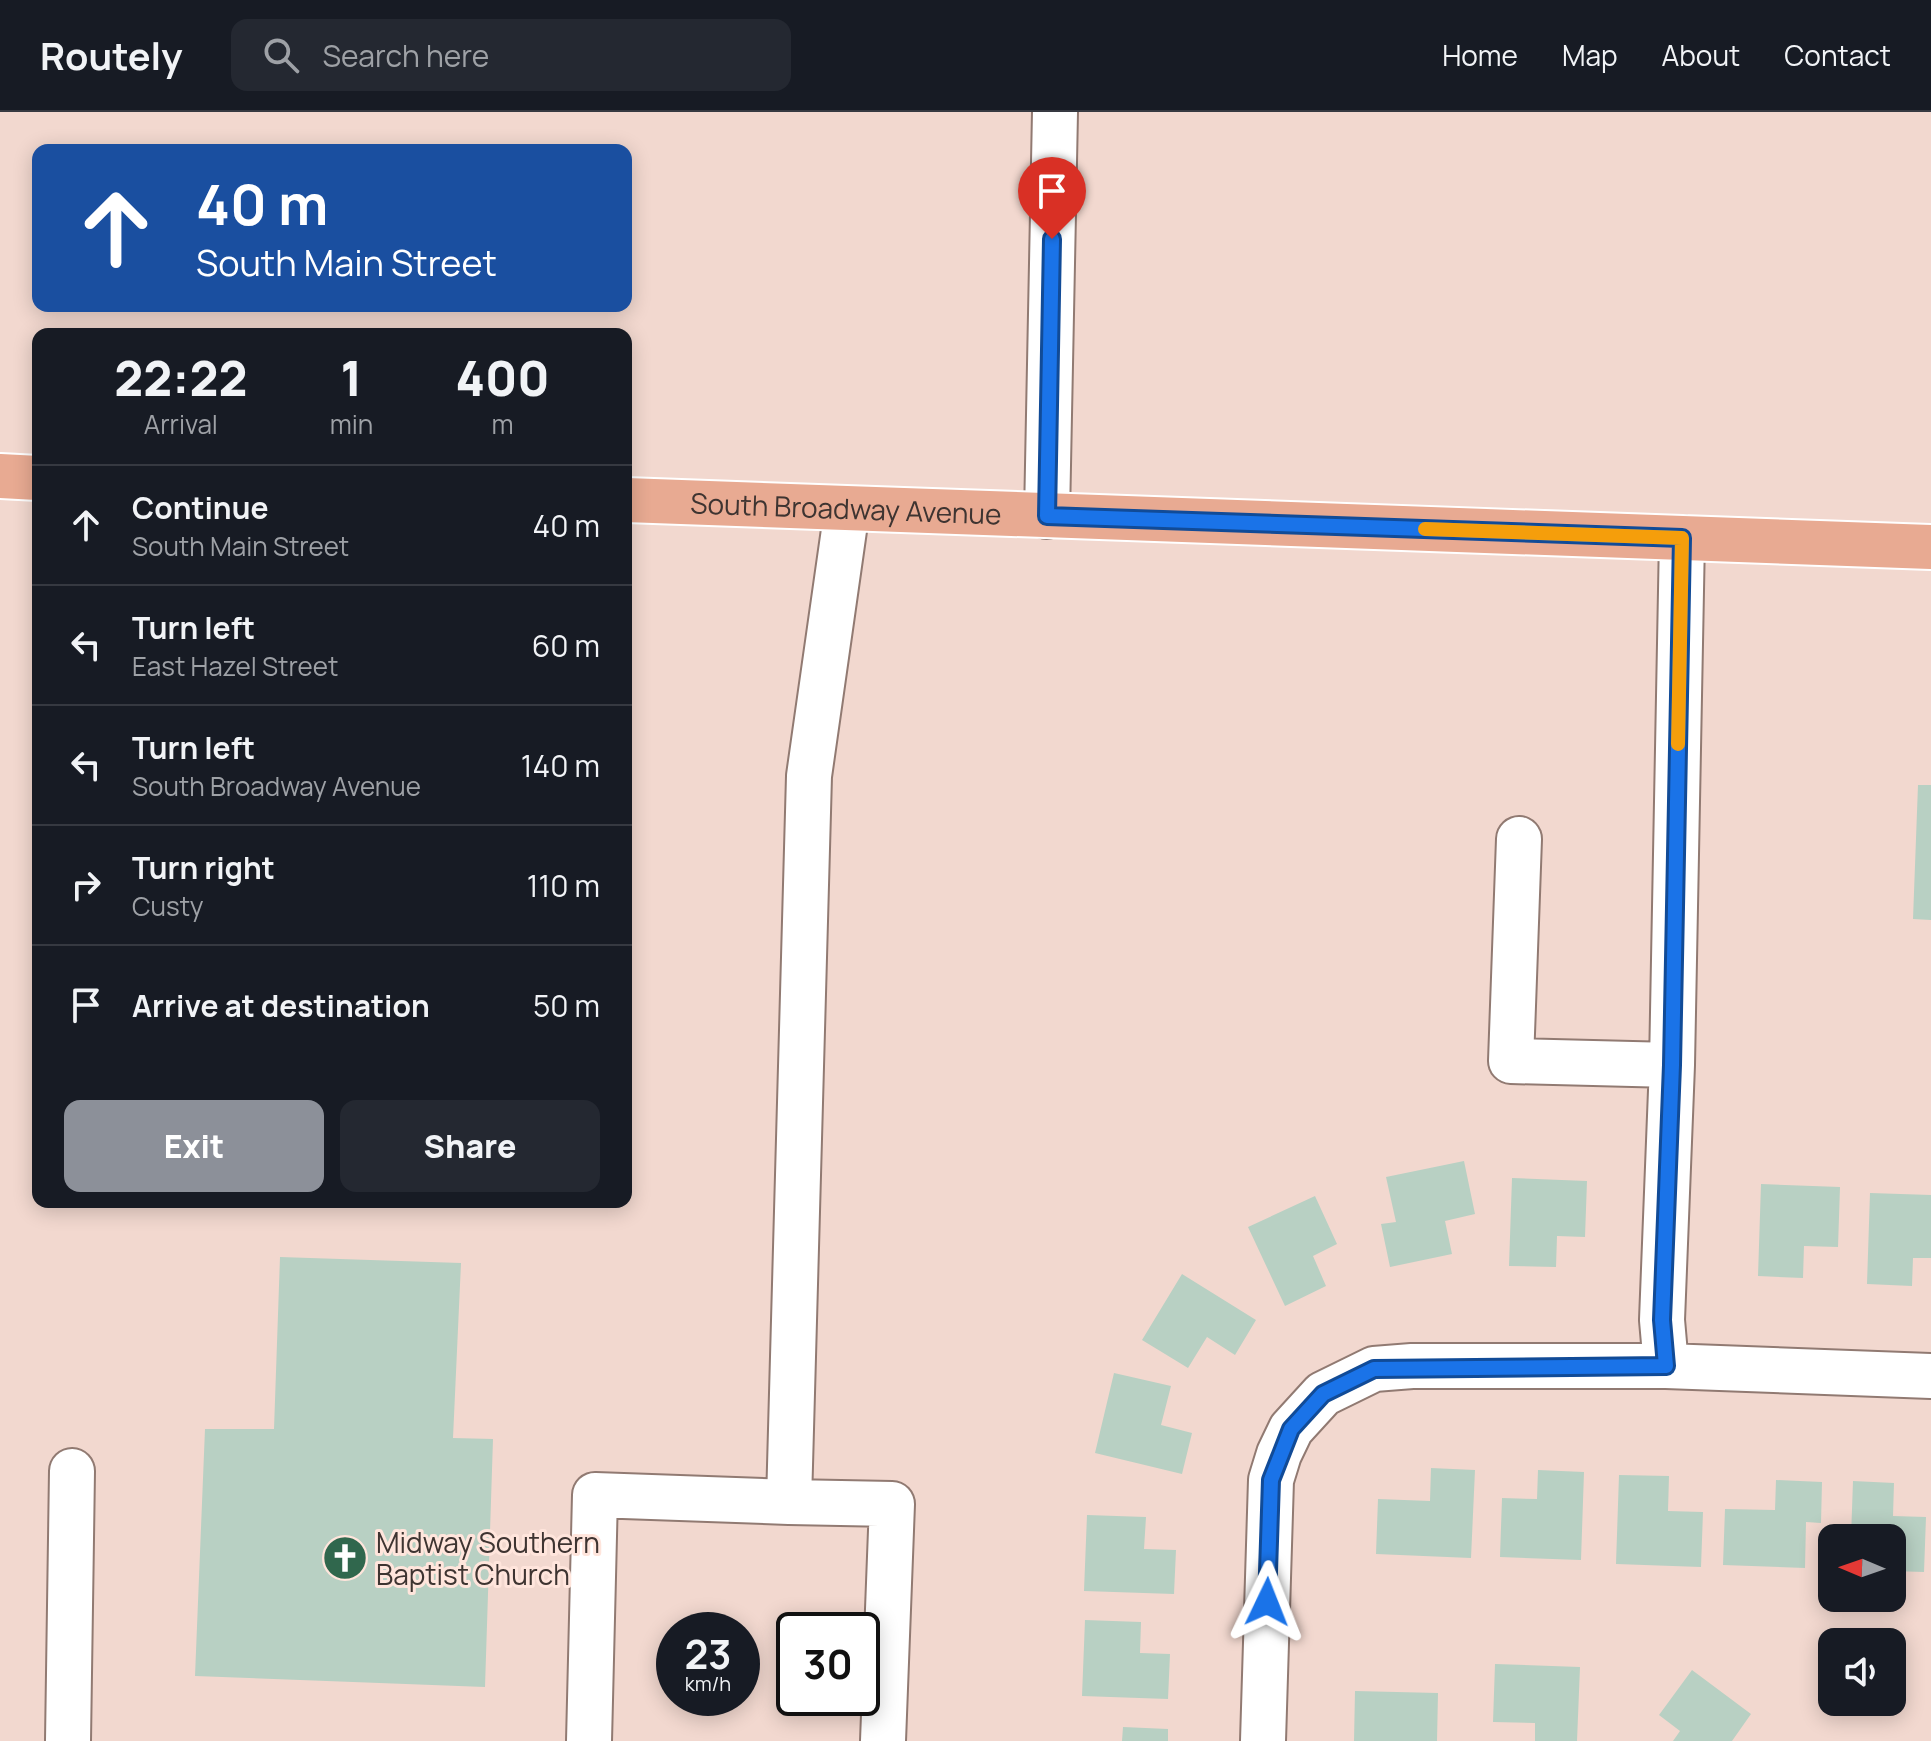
<!DOCTYPE html>
<style>
body{margin:0;font-family:Manrope,sans-serif;background:#242831;color:#f1f3f6;height:100vh;display:flex;flex-direction:column;font-size:30px;white-space:nowrap}
*{box-sizing:border-box;margin:0}
p{font-size:26px;color:#9ea1a6}
.icon{flex:none;width:44px;height:44px;fill:none;stroke:currentColor;stroke-width:2;stroke-linecap:round;stroke-linejoin:round}
.map{position:relative;flex:1;overflow:hidden}
.drawer{position:absolute;left:32px;top:216px;width:600px;height:880px;display:flex;flex-direction:column;background:#171b24;border-radius:16px;box-shadow:0 4px 20px #0003}
.drawer>*{flex:none}
.hud{position:absolute;left:32px;top:32px;width:600px;height:168px;border-radius:16px;box-shadow:0 4px 20px #0003;background:#1a4fa0;color:#fff;overflow:hidden}
.needle{width:52px;rotate:272deg}
.controls{position:absolute;left:1818px;top:1412px;display:grid;gap:16px}
.controls a{display:grid;place-items:center;width:88px;height:88px;border-radius:16px;background:#171b24;box-shadow:0 4px 20px #0003;font-size:40px}
.speed{position:absolute;left:656px;top:1500px;display:flex;gap:16px;font-size:40px;font-weight:700;text-align:center}
.speed>*{display:grid;place-content:center;width:104px;height:104px;border-radius:50%;background:#171b24;box-shadow:0 4px 20px #0003;line-height:1}
.speed small{font-size:20px;font-weight:400}
.speed .limit{border:4px solid #111;border-radius:12px;background:#fff;color:#111}
.pin{position:absolute;display:grid;place-items:center;width:68px;height:68px;color:#fff;margin:-82px -34px;border-radius:50% 50% 50% 0;rotate:-45deg;box-shadow:0 0 8px #0007}
.pin .icon{rotate:45deg}
.me{position:absolute;width:88px;margin:-44px;rotate:2deg;stroke-linejoin:round;filter:drop-shadow(0 0 6px #0008)}
.turn{display:flex;align-items:center;gap:28px;height:168px;padding:0 32px;font-size:36px}
.turn .icon{width:104px;height:104px;stroke-width:2.5}
.turn b{display:block;font-size:56px;line-height:68px}
.eta{display:flex;justify-content:space-evenly;align-items:center;height:136px;text-align:center}
.eta b{font-size:48px;font-weight:800;line-height:56px}
.button{display:flex;gap:16px;margin-top:auto;padding:16px 32px}
.button a{flex:1;height:92px;border-radius:16px;background:#8c9099;color:#fff;font-size:32px;font-weight:800;line-height:92px;text-align:center}
.button a+a{background:#242831;color:#f1f3f6}
ul{padding:0;list-style:none}
li{display:flex;align-items:center;gap:24px;height:120px;padding:0 32px;border-top:2px solid #363941}
li div{flex:1}
li b{display:block;font-size:30px}
li em{font-style:normal}
header{display:flex;align-items:center;gap:48px;box-sizing:border-box;height:112px;padding:0 40px;background:#171b24;border-bottom:2px solid #363941}
header strong{font-size:38px}
nav{display:flex;gap:44px;margin-inline-start:auto;font-size:28px}
.search{width:560px;height:72px;background:#242831;display:flex;align-items:center;gap:20px;box-sizing:border-box;padding:0 28px;border-radius:16px;color:#9ea1a6;font-size:30px}
.map>svg:first-child{display:block}
</style>
<header>
<strong>Routely</strong>
<div class="search"><svg class="icon" aria-label="search" viewBox="0 0 24 24"><circle cx="10" cy="10" r="6"/><path d="M15 15l6 6"/></svg>Search here</div>
<nav><a>Home</a><a>Map</a><a>About</a><a>Contact</a></nav>
</header>
<div class="map">
<svg width="1931" height="1629" viewBox="0 0 1931 1629">
<rect width="100%" height="100%" fill="#f2d8cf"/>
<path fill="#b8d0c3" d="M 1918,673 L 1931,673 L 1931,808 L 1913,807 Z
M 1464,1049 L 1475,1102 L 1445,1109 L 1452,1142 L 1390,1155 L 1381,1112 L 1396,1110 L 1386,1065 Z
M 1512,1066 L 1587,1069 L 1585,1125 L 1557,1124 L 1556,1155 L 1509,1154 Z
M 1761,1072 L 1840,1075 L 1838,1135 L 1804,1134 L 1803,1166 L 1758,1164 Z
M 1870,1081 L 1931,1083 L 1931,1146 L 1913,1146 L 1912,1174 L 1867,1172 Z
M 1315,1084 L 1337,1132 L 1313,1144 L 1326,1174 L 1285,1194 L 1248,1115 Z
M 280,1145 L 461,1151 L 453,1326 L 493,1327 L 485,1575 L 195,1564 L 205,1317 L 274,1317 Z
M 1182,1162 L 1256,1208 L 1235,1243 L 1207,1225 L 1188,1256 L 1142,1228 Z
M 1114,1261 L 1171,1274 L 1161,1313 L 1192,1321 L 1182,1362 L 1095,1341 Z
M 1431,1356 L 1475,1358 L 1471,1446 L 1376,1442 L 1378,1387 L 1430,1389 Z
M 1538,1358 L 1584,1360 L 1581,1448 L 1500,1445 L 1502,1386 L 1537,1387 Z
M 1619,1363 L 1669,1364 L 1668,1399 L 1703,1400 L 1701,1455 L 1616,1452 Z
M 1776,1368 L 1822,1370 L 1821,1411 L 1806,1410 L 1805,1456 L 1723,1453 L 1725,1397 L 1775,1398 Z
M 1853,1369 L 1894,1371 L 1893,1404 L 1926,1405 L 1924,1460 L 1892,1459 L 1892,1426 L 1851,1426 Z
M 1087,1403 L 1146,1405 L 1144,1437 L 1176,1438 L 1174,1482 L 1084,1479 Z
M 1085,1508 L 1141,1510 L 1140,1541 L 1170,1542 L 1168,1587 L 1082,1584 Z
M 1495,1552 L 1580,1555 L 1577,1629 L 1535,1629 L 1535,1611 L 1493,1610 Z
M 1692,1558 L 1751,1602 L 1732,1629 L 1673,1629 L 1680,1619 L 1659,1603 Z
M 1355,1579 L 1438,1581 L 1437,1629 L 1354,1629 Z
M 1123,1615 L 1168,1617 L 1168,1629 L 1122,1629 Z"/>
<g fill="none" stroke-linecap="round" stroke-linejoin="round">
<g stroke="#917a72" stroke-width="48">
<path id="minor" d="M 1047,404 L 1055,0
M 1519,727 L 1511,949 L 1672,953
M 1666,1254 L 1662,1208 L 1672,953 L 1682,426
M 789,1390 L 892,1392 L 883,1629
M 68,1629 L 72,1359
M 589,1629 L 595,1383 L 789,1390 L 809,664 L 847,397
M 1263,1629 L 1271,1368 L 1279,1342 L 1291,1317 L 1323,1282 L 1374,1257 L 1412,1254 L 1666,1254 L 1931,1264"/>
</g>
<g stroke="#fff" stroke-width="48">
<g id="major">
<path d="M 0,364 L 38,366"/>
<path id="s1" d="M 626,388 L 1931,435"/>
</g>
</g>
<use href="#minor" stroke="#fff" stroke-width="44"/>
<use href="#major" stroke="#e8aa92" stroke-width="44"/>
</g>
<g fill="none" stroke-linecap="round" stroke-linejoin="round">
<g stroke="#114b97" stroke-width="20">
<path id="route" d="M 1052,127 L 1047,404 L 1682,426 L 1672,953 L 1662,1208 L 1666,1254 L 1374,1257 L 1323,1282 L 1291,1317 L 1271,1368 L 1267,1490"/>
</g>
<use href="#route" stroke="#1a73e8" stroke-width="14"/>
<path stroke="#f59e0b" stroke-width="14" d="M 1425,417 L 1682,426 L 1678,632"/>
</g>
<defs>
<g id="church-disc" transform="scale(2.3)"><circle r="9.5" fill="#30674d" stroke="#ffe5dc"/><path d="M-1.2-6h2.4v3.5h3.3v2.4h-3.3V6h-2.4V-.1h-3.3v-2.4h3.3Z" fill="#fff"/></g>
</defs>
<g fill-rule="evenodd">
<use href="#church-disc" x="345" y="1446"/>
</g>
<g text-anchor="middle" dominant-baseline="central" stroke-width="6" stroke-linejoin="round" paint-order="stroke">
<g font-size="28" fill="#3e3431" stroke="#ffe5dc">
<text stroke="none"><textPath href="#s1" startOffset="220">South Broadway Avenue</textPath></text>
</g>
<g font-size="28" fill="#3e3431" stroke="#ffe5dc" text-anchor="start">
<text x="376" y="1430">Midway Southern<tspan x="376" dy="32">Baptist Church</tspan></text>
</g>
</g>
</svg>
<div class="controls">
<a><svg class="needle" viewBox="-14 -14 28 28"><path d="M0-13l5 13h-10z" fill="#e53935"/><path d="M0 13l5-13h-10z" fill="#9ea1a6"/></svg></a>
<a><svg class="icon" aria-label="sound" viewBox="0 0 24 24"><path d="M4 9h4l5-4v14l-5-4H4zM17 9q2 3 0 6"/></svg></a>
</div>
<div class="speed"><div>23<small>km/h</small></div><div class="limit">30</div></div>
<div class="pin" style="left:1052px;top:127px;background:#d93025"><svg class="icon" aria-label="arrive" viewBox="0 0 24 24"><path d="M6 21V4h12l-3 4 3 4H6"/></svg></div>
<svg class="me" style="left:1267px;top:1490px" viewBox="-20 -20 40 40"><path d="M0-17L14 15 0 8-14 15z" fill="#1a73e8" stroke="#fff" stroke-width="4"/></svg>
<div class="hud">
<div class="turn"><svg class="icon" aria-label="ahead" viewBox="0 0 24 24"><path d="M12 20V5M6 11l6-6 6 6"/></svg><div><b>40 m</b>South Main Street</div></div>
</div>
<section class="drawer">
<div class="eta">
<div><b>22:22</b><p>Arrival</p></div>
<div><b>1</b><p>min</p></div>
<div><b>400</b><p>m</p></div>
</div>
<ul>
<li><svg class="icon" aria-label="ahead" viewBox="0 0 24 24"><path d="M12 20V5M6 11l6-6 6 6"/></svg><div><b>Continue</b><p>South Main Street</p></div><em>40 m</em></li>
<li><svg class="icon" aria-label="left" viewBox="0 0 24 24"><path d="M17 20v-9H6M10 6l-5 5 5 5"/></svg><div><b>Turn left</b><p>East Hazel Street</p></div><em>60 m</em></li>
<li><svg class="icon" aria-label="left" viewBox="0 0 24 24"><path d="M17 20v-9H6M10 6l-5 5 5 5"/></svg><div><b>Turn left</b><p>South Broadway Avenue</p></div><em>140 m</em></li>
<li><svg class="icon" aria-label="right" viewBox="0 0 24 24"><path d="M7 20v-9h11M14 6l5 5-5 5"/></svg><div><b>Turn right</b><p>Custy</p></div><em>110 m</em></li>
<li><svg class="icon" aria-label="arrive" viewBox="0 0 24 24"><path d="M6 21V4h12l-3 4 3 4H6"/></svg><div><b>Arrive at destination</b></div><em>50 m</em></li>
</ul>
<div class="button"><a>Exit</a><a>Share</a></div>
</section>
</div>
